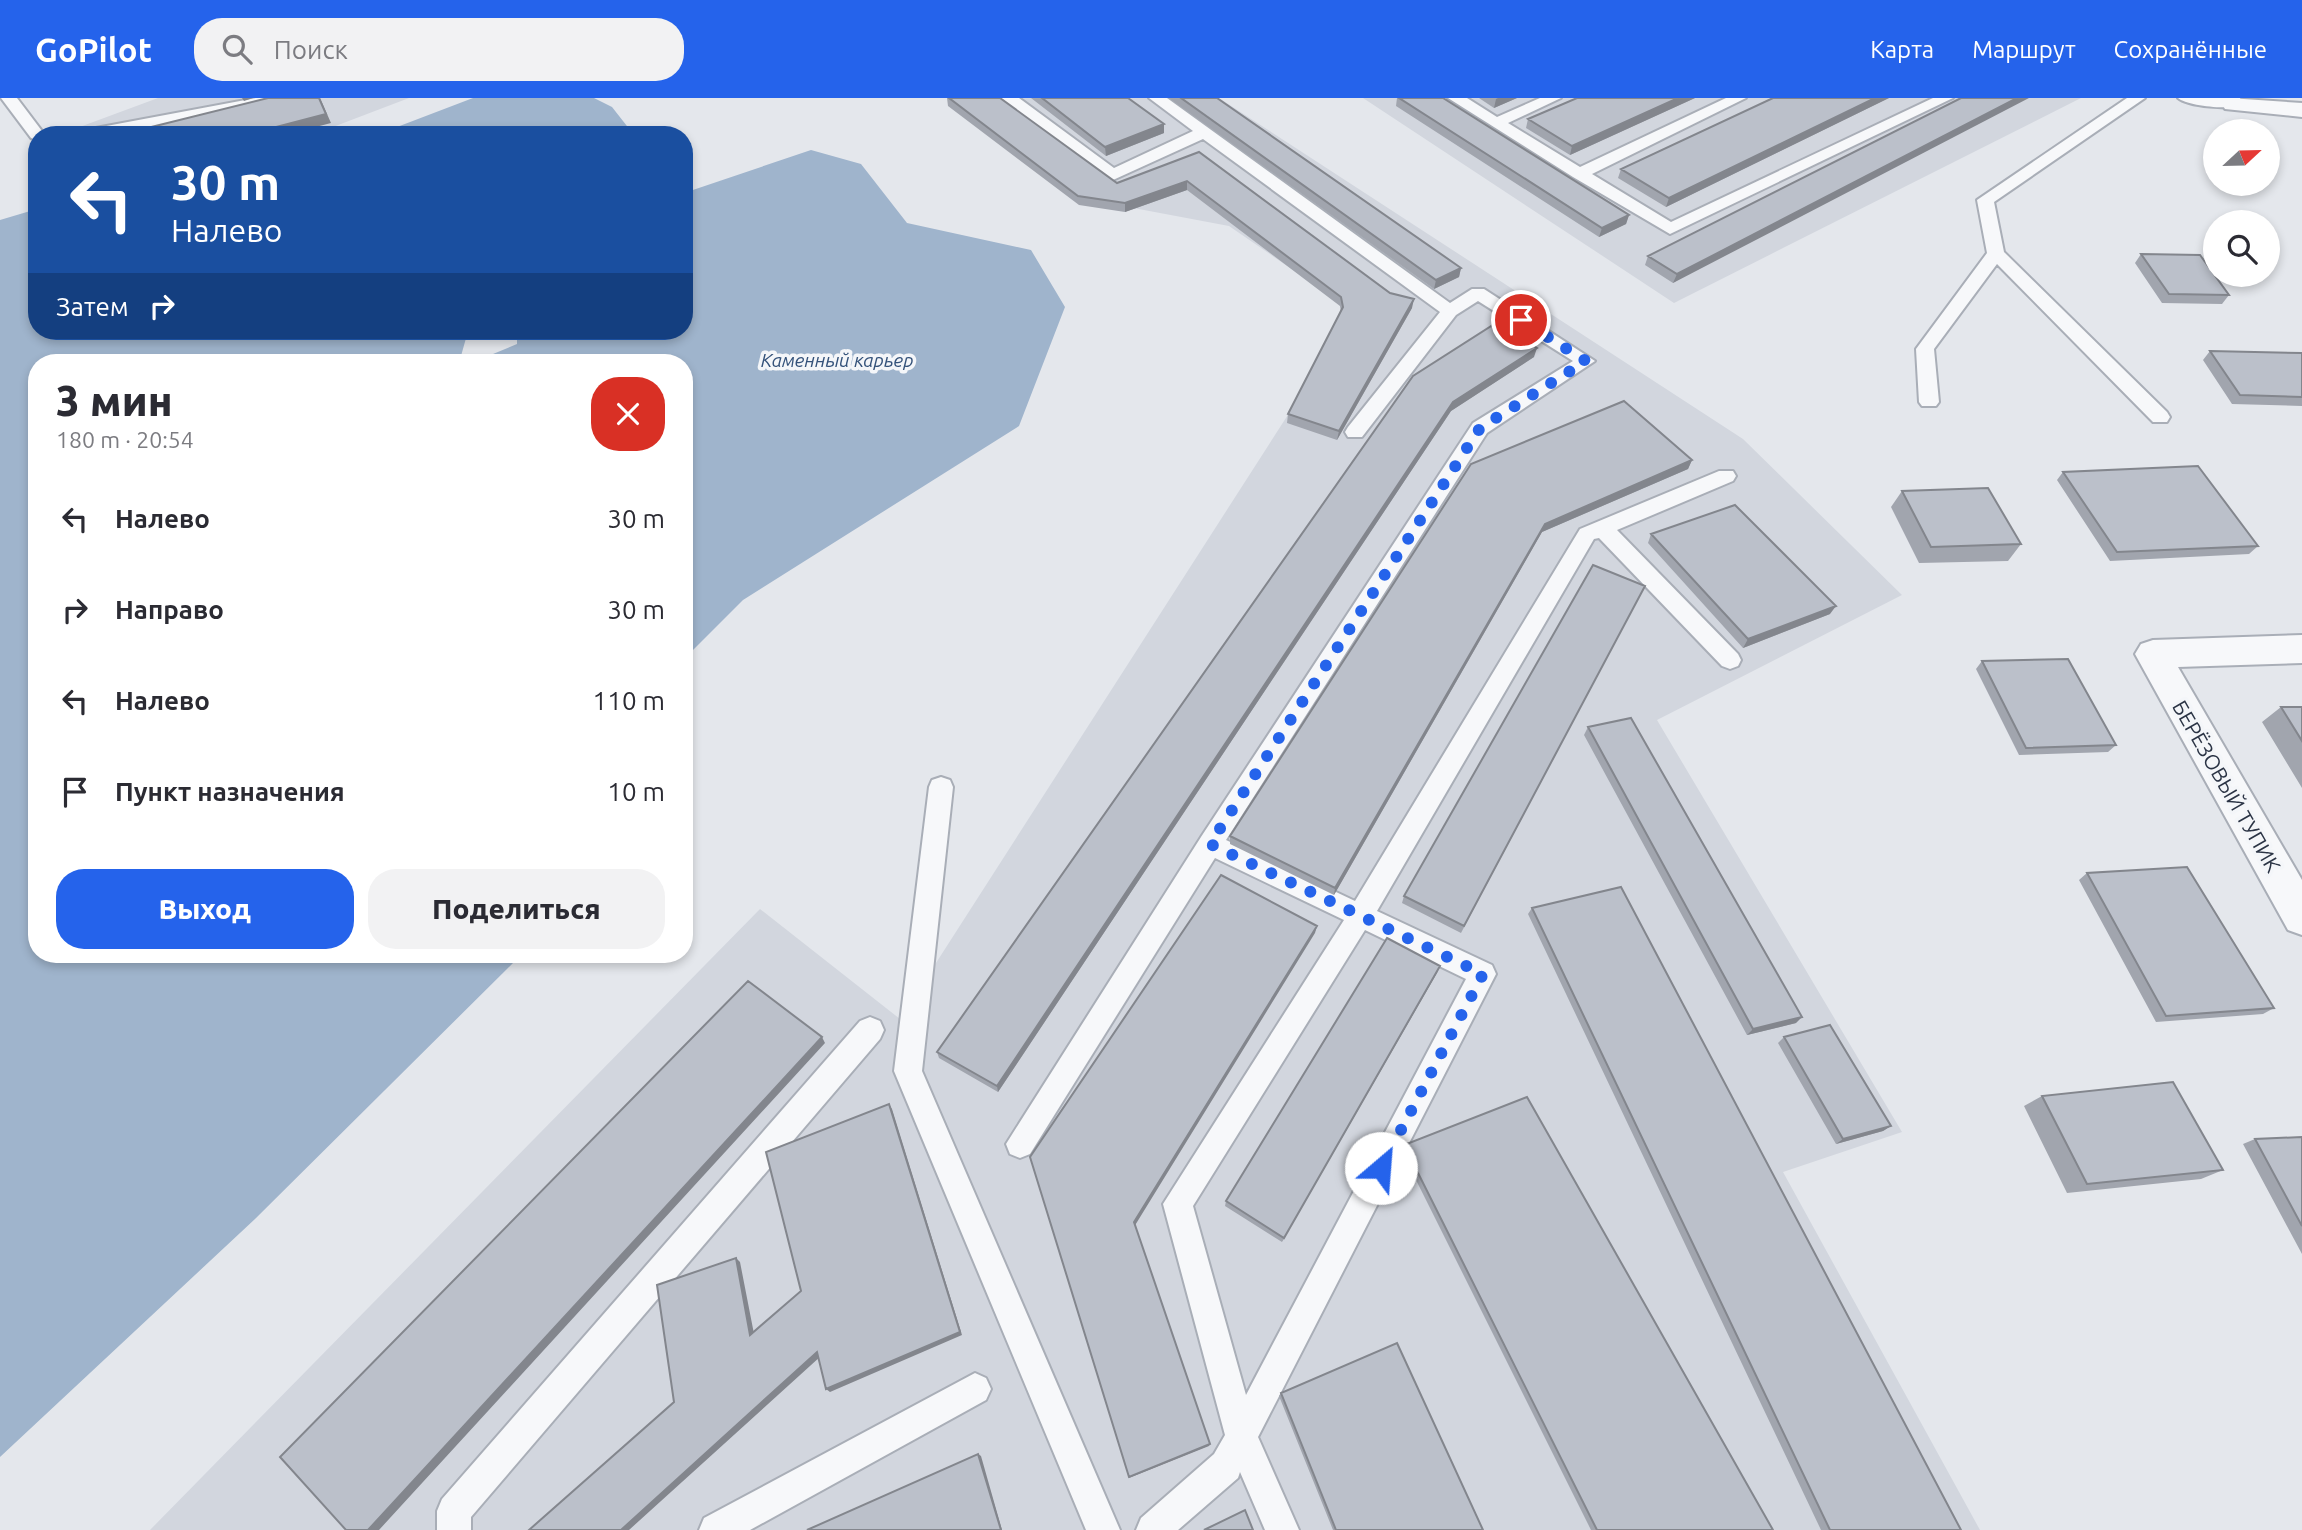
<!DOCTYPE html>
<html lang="ru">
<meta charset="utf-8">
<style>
body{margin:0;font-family:Ubuntu,sans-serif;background:#f2f2f3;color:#2b2b33;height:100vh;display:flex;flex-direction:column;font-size:26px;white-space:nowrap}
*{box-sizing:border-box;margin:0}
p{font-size:23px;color:#7c7c81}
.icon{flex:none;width:38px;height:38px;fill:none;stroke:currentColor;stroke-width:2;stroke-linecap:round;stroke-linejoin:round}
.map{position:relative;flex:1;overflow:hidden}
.details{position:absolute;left:28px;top:256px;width:665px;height:609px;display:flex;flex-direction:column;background:#fff;border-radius:28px;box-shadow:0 4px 10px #0003}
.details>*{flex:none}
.guide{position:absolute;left:28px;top:28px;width:665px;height:214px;border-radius:28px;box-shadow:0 4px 10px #0003;background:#1a4fa0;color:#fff;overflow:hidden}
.needle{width:46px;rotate:68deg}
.fabs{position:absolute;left:2203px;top:21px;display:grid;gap:14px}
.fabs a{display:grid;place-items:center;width:77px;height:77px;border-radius:50%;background:#fff;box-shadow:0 4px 10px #0003;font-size:35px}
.pin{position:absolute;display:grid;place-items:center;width:60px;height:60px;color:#fff;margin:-30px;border:4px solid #fff;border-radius:50%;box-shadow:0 2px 7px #0007}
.me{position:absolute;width:77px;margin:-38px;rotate:27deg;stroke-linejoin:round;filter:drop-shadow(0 0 5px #0008)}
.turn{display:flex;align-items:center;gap:24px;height:147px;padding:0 28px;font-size:32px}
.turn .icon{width:91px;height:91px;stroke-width:2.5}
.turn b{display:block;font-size:49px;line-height:60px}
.then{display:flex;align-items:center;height:66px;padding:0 28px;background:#0003;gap:14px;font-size:26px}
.round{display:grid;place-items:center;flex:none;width:74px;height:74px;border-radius:28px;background:#f2f2f3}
.head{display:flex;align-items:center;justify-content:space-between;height:119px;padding:0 28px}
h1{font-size:42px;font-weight:800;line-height:52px}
.primary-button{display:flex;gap:14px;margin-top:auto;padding:14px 28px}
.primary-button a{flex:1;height:80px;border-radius:28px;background:#2563eb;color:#fff;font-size:28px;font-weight:800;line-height:80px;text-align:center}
.primary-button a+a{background:#f2f2f3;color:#2b2b33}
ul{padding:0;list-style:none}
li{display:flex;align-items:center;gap:21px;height:91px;padding:0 28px}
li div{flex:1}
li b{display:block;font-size:26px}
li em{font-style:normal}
header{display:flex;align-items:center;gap:42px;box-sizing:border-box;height:98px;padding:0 35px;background:#2563eb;color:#fff}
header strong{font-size:33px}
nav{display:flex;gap:38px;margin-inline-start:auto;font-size:24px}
.search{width:490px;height:63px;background:#f2f2f3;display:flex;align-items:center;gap:18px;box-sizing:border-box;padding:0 24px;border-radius:28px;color:#7c7c81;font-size:26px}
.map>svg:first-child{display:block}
</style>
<header>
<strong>GoPilot</strong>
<div class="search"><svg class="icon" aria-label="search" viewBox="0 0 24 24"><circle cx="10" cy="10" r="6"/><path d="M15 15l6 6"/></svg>Поиск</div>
<nav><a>Карта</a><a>Маршрут</a><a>Сохранённые</a></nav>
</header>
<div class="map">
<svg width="2302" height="1432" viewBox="0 0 2302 1432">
<rect width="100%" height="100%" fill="#e4e7ec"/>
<path fill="#d2d6de" d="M 158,0 L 409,0 L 312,37 L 74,37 L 77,30 Z
M 952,0 L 1219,0 L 1743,341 L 1902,497 L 1657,622 L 1902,1034 L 1783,1074 L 1980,1432 L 150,1432 L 760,811 L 900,921 L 1354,214 L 1229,128 L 1075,99 Z
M 1363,0 L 2081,0 L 1674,205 Z"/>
<path fill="#9fb4cc" d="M 473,0 L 594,0 L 612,9 L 634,37 L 376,37 Z
M 811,52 L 861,66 L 907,125 L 1031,152 L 1065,209 L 1019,328 L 743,502 L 684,561 L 684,264 L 37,264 L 37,856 L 511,856 L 513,865 L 255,1121 L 0,1359 L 0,122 L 37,111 L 37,233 L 468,233 L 461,258 L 493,256 L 517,246 L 517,233 L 684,233 L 684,95 Z"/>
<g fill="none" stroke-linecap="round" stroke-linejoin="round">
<g stroke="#a9aeb7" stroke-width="4">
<path id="lane" d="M 1,0 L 17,0 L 45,37 L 37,37 L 37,42 L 31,40 Z
M 256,0 L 289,0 L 281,5 L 111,37 L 77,37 L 85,32 Z
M 1001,0 L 1019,0 L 1114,70 L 1193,33 L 1149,0 L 1167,0 L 1450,205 L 1472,191 L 1484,191 L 1595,263 L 1487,335 L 1226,742 L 1355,803 L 1580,431 L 1719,373 L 1733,373 L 1736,378 L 1733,383 L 1617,432 L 1738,556 L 1741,562 L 1738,568 L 1730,571 L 1722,568 L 1599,440 L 1594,441 L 1377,813 L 1492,867 L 1496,876 L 1258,1339 L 1299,1432 L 1265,1432 L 1240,1374 L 1238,1380 L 1178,1432 L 1136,1432 L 1141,1420 L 1214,1356 L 1225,1337 L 1163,1106 L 1344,822 L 1215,760 L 1030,1056 L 1020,1060 L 1010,1056 L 1006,1046 L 1201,739 L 1473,325 L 1573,263 L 1478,203 L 1456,217 L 1362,339 L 1348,339 L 1345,334 L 1348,329 L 1440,214 L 1203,41 L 1113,82 L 1107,80 ZM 1365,832 L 1466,881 L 1246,1297 L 1193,1108 Z
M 1448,0 L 1467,0 L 1497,19 L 1540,0 L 1561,0 L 1508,25 L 1580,69 L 1726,0 L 1746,0 L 1592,76 L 1671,124 L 1933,0 L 1953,0 L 1670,136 L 1573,79 Z
M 2127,0 L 2145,0 L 1994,104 L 2004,154 L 2167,314 L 2170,319 L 2167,324 L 2153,324 L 1997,166 L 1934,251 L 1939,304 L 1936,308 L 1922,308 L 1919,304 L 1916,251 L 1987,155 L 1977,102 Z
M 2178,0 L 2240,0 L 2242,6 C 2233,13 2187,8 2178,0 Z
M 941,679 L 950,682 L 953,689 L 922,973 L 1120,1432 L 1086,1432 L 894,973 L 929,689 L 932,682 Z
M 870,919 L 880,923 L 884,932 L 880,941 L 471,1419 L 471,1432 L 437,1432 L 437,1413 L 442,1401 L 860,923 Z
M 975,1275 L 986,1280 L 991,1291 L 986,1302 L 750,1432 L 699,1432 L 704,1420 Z"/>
</g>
<g stroke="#a9aeb7" stroke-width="4">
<path id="street" d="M 2229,0 L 2302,5 L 2302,19 L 2225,11 L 2222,6 Z
M 2302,537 L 2302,565 L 2178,569 L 2302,782 L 2302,837 L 2288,832 L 2135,556 L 2141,546 L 2153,542 Z"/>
</g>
<use href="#lane" fill="#f7f8fa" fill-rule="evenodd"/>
<use href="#street" fill="#f7f8fa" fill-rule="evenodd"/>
</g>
<path fill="#a1a5ae" d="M 947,0 L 1000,0 L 1117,85 L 1199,54 L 1390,195 L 1412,210 L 1337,342 L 1287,325 L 1288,316 L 1341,214 L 1340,208 L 1187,92 L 1125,114 L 1079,107 L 948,8 Z
M 1031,0 L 1128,0 L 1164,35 L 1106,58 Z
M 1169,0 L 1217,0 L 1461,170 L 1459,179 L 1434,191 Z
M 1397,0 L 1443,0 L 1629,117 L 1626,126 L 1599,139 L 1396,8 Z
M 1479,0 L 1517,0 L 1494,10 Z
M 1577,0 L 1695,0 L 1570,57 L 1526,30 L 1528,21 Z
M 1773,0 L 1889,0 L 1666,109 L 1618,80 L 1621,71 Z
M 1961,0 L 1673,185 L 1645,167 L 1648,158 Z
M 2141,156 L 2229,197 L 2222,206 L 2162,205 L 2135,165 Z
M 2210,253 L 2302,255 L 2302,308 L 2232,306 L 2203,262 Z
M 1534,259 L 1451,313 L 998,994 L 939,960 L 937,954 L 1413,278 Z
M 1692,362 L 1688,371 L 1542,434 L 1334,797 L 1230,746 L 1230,738 L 1471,366 Z
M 2063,374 L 2258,448 L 2249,456 L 2110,463 L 2057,382 Z
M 1902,393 L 2021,446 L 2008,463 L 1919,465 L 1891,409 Z
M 1651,436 L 1830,516 L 1743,550 L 1648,445 Z
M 1645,488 L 1461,835 L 1402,805 L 1404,798 Z
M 1982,563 L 2116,647 L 2108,654 L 2019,657 L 1976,571 Z
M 2281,609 L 2302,609 L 2302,690 L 2262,624 Z
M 1588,629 L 1796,925 L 1747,937 L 1584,637 Z
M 2087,775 L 2274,910 L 2263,916 L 2156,924 L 2079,782 Z
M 1532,810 L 1961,1432 L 1821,1432 L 1528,816 Z
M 1440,868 L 1282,1144 L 1225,1108 L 1226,1103 Z
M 1784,939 L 1891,1028 L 1883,1033 L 1836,1046 L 1778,945 Z
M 2042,998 L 2223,1072 L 2201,1081 L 2067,1095 L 2024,1008 Z
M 2302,1039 L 2302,1156 L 2243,1046 L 2255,1041 Z
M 1404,1047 L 1773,1432 L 1591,1432 L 1401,1052 Z
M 1281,1295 L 1483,1432 L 1333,1432 L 1279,1298 Z"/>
<path fill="#83868d" d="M 242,0 L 253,0 L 244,3 Z
M 319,0 L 320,0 L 331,25 L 285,37 L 245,37 Z
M 1498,0 L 1517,0 L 1494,10 L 1496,1 Z
M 1678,0 L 1695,0 L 1570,57 L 1572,48 Z
M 1875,0 L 1889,0 L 1666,109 L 1669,100 Z
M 2017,0 L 2029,0 L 1673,185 L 1677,176 Z
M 1164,26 L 1164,35 L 1106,58 L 1105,49 Z
M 1187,83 L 1187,92 L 1125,114 L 1125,105 Z
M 1629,117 L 1626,126 L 1599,139 L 1602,130 Z
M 1461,170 L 1459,179 L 1434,191 L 1436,182 Z
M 1414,201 L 1412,210 L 1337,342 L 1339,333 Z
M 1537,250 L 1534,259 L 1451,313 L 998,994 L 997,988 L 1453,304 Z
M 1692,362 L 1688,371 L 1542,434 L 1334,797 L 1335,790 L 1545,426 Z
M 1836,508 L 1830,516 L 1743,550 L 1748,541 Z
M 1317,828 L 1315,835 L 1134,1129 L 1134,1124 Z
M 1440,868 L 1437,875 L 1282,1144 L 1284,1140 Z
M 1802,919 L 1796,925 L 1747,937 L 1753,931 Z
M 822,939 L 825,945 L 379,1432 L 368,1432 Z
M 889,1006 L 892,1011 L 962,1237 L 830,1294 L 826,1291 Z
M 1891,1028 L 1883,1033 L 1836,1046 L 1843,1041 Z
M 736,1160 L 740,1164 L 755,1241 L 750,1237 Z
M 817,1254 L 821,1258 L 629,1432 L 621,1432 Z
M 1210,1346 L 1209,1348 L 1129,1380 L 1129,1379 Z
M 978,1356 L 981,1358 L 1002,1432 L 1001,1432 Z"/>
<path fill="#bbc0ca" stroke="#83868d" stroke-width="2" d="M 268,0 L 319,0 L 326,16 L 245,37 L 119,37 Z
M 949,0 L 1000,0 L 1117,85 L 1199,54 L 1390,195 L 1414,201 L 1339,333 L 1288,316 L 1343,209 L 1341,199 L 1187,83 L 1125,105 L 1078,98 Z
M 1042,0 L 1128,0 L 1164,26 L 1105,49 Z
M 1181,0 L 1217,0 L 1461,170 L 1436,182 Z
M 1399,0 L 1443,0 L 1629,117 L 1602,130 Z
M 1577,0 L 1678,0 L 1572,48 L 1528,21 Z
M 1773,0 L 1875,0 L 1669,100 L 1621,71 Z
M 1961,0 L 2017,0 L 1677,176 L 1648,158 Z
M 2141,156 L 2200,157 L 2229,197 L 2169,196 Z
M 1496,225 L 1537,250 L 1453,304 L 997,988 L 937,954 L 1413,278 Z
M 2210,253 L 2302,255 L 2302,299 L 2240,297 Z
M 1624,303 L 1692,362 L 1545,426 L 1335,790 L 1230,738 L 1471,366 Z
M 2198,368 L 2258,448 L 2117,454 L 2063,374 Z
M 1988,390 L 2021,446 L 1931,449 L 1902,393 Z
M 1735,407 L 1836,508 L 1748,541 L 1651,436 Z
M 1593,467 L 1645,488 L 1464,828 L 1404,798 Z
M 2068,561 L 2116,647 L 2026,650 L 1982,563 Z
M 2281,609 L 2302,609 L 2302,643 Z
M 1631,620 L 1802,919 L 1753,931 L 1588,629 Z
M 2187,769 L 2274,910 L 2166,918 L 2087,775 Z
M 1221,777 L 1317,828 L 1134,1124 L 1210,1346 L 1129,1379 L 1030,1059 Z
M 1621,789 L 1961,1432 L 1830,1432 L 1532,810 Z
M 1387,840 L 1440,868 L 1284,1140 L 1226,1103 Z
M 748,883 L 822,939 L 368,1432 L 346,1432 L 280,1359 Z
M 1830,927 L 1891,1028 L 1843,1041 L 1784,939 Z
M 2173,984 L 2223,1072 L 2087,1086 L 2042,998 Z
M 1527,999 L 1773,1432 L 1597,1432 L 1404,1047 Z
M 889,1006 L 960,1234 L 826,1291 L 817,1254 L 621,1432 L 529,1432 L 674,1304 L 657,1187 L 736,1160 L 750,1237 L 801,1193 L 766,1054 Z
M 2302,1039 L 2302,1128 L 2255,1041 Z
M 1397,1245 L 1483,1432 L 1336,1432 L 1281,1295 Z
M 978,1356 L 1001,1432 L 807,1432 Z
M 1245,1412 L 1253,1432 L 1204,1432 Z"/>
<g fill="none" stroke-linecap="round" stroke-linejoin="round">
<path stroke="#2563eb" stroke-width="12" stroke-dasharray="0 21.6" d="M 1381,1070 L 1483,876 L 1210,746 L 1480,330 L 1586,263 L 1521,222"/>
</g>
<g text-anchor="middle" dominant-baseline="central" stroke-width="7" stroke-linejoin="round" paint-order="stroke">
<g font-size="19" font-style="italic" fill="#34527a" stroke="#f4f6f9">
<text x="837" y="262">Каменный карьер</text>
</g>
<g font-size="21" fill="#2b3445" stroke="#f4f6f9">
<text transform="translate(2227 688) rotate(60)">БЕРЁЗОВЫЙ ТУПИК</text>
</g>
</g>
</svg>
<div class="fabs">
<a><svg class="needle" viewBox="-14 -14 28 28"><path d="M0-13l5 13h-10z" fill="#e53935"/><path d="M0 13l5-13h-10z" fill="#7c7c81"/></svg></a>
<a><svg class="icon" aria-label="search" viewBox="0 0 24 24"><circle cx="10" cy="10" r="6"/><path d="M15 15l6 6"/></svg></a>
</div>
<div class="pin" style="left:1521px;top:222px;background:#d93025"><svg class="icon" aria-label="arrive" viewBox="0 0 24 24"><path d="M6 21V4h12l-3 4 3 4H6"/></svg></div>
<svg class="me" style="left:1381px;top:1070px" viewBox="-20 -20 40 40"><circle r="19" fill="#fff"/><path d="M0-13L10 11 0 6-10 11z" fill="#2563eb"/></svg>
<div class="guide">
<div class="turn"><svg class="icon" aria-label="left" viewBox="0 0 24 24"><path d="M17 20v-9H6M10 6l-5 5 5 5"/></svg><div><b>30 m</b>Налево</div></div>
<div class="then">Затем<svg class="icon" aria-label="right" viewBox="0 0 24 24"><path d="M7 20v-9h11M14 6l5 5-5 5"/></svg></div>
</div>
<section class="details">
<div class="head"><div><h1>3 мин</h1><p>180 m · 20:54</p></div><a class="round" style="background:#d93025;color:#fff"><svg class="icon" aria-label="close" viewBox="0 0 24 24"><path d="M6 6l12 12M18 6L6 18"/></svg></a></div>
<ul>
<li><svg class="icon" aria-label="left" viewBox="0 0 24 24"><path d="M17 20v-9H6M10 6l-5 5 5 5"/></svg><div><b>Налево</b></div><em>30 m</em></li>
<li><svg class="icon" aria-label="right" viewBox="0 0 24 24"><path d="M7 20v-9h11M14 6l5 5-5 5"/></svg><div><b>Направо</b></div><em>30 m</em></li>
<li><svg class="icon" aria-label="left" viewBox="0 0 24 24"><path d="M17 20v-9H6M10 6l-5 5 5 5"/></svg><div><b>Налево</b></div><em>110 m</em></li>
<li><svg class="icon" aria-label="arrive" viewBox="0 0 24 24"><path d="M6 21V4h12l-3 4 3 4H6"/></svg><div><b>Пункт назначения</b></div><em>10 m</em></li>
</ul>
<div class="primary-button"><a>Выход</a><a>Поделиться</a></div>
</section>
</div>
